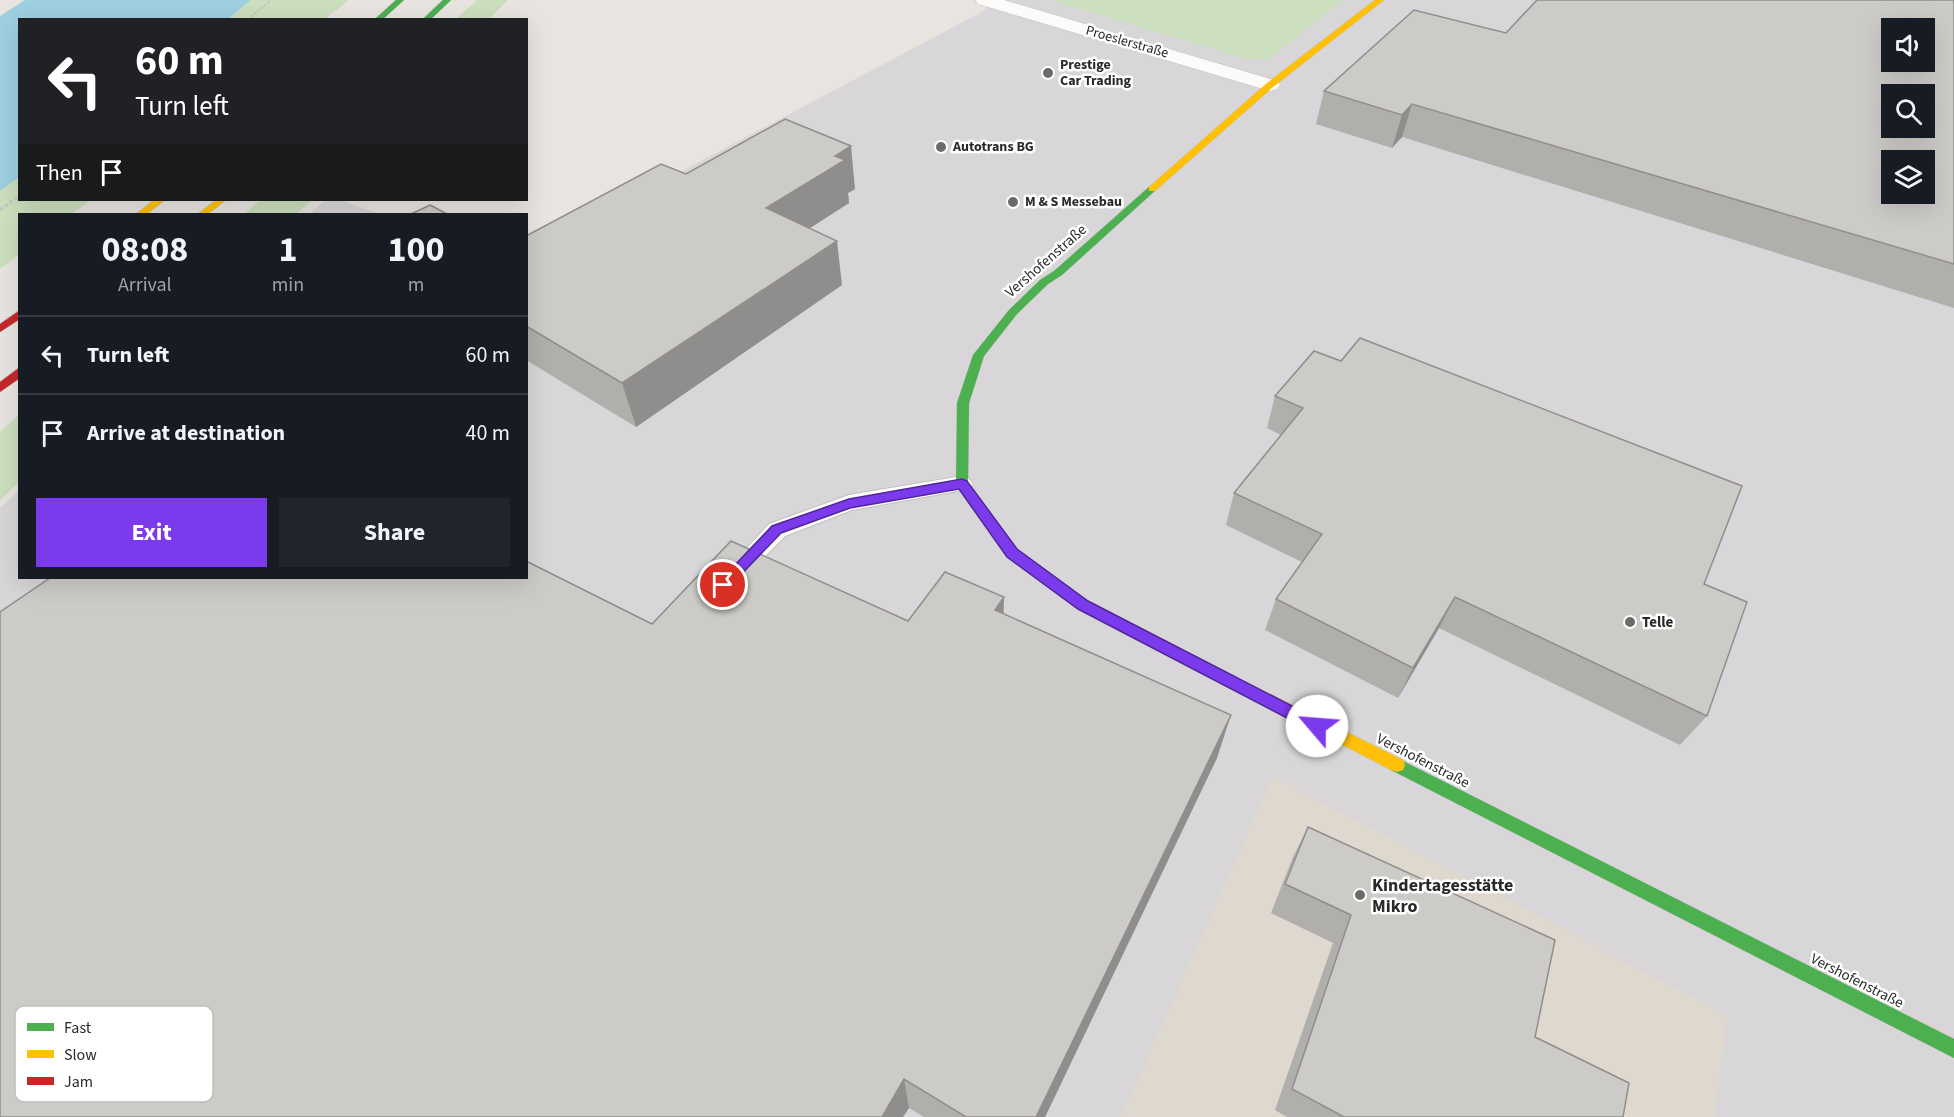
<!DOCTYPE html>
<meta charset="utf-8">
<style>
body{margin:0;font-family:"Source Sans 3",sans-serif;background:#20242c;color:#f1f3f6;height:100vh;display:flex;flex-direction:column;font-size:22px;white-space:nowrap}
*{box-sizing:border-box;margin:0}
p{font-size:20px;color:#9ea1a6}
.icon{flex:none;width:33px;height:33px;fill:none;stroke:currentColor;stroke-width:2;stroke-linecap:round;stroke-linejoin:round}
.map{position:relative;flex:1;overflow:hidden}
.side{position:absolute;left:18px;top:213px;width:510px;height:366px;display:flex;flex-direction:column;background:#171b24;border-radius:0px;box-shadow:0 6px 24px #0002}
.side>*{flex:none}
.banner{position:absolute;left:18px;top:18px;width:510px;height:183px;border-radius:0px;box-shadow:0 6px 24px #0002;background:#202124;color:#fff;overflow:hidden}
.buttons{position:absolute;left:1881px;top:18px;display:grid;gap:12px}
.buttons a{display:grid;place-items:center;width:54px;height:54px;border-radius:0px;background:#171b24;box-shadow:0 6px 24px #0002;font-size:30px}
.pin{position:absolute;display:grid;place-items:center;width:51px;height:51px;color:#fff;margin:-26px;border:3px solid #fff;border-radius:50%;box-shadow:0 2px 6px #0007}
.me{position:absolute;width:66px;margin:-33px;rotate:297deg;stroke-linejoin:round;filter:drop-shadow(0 0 4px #0008)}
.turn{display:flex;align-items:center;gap:21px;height:126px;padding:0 18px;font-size:27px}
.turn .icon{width:78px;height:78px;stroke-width:2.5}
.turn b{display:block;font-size:42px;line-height:51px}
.then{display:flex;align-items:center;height:57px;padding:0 18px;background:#0003;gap:12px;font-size:22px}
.eta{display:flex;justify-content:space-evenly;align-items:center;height:102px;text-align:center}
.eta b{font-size:36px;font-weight:700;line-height:42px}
.button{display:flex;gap:12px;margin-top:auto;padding:12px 18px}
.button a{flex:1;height:69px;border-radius:0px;background:#7c3aed;color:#fff;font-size:24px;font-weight:700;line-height:69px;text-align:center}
.button a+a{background:#20242c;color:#f1f3f6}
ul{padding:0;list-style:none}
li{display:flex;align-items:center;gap:18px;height:78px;padding:0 18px;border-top:2px solid #363941}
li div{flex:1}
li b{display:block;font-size:22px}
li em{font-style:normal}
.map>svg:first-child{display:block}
</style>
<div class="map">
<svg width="1954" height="1117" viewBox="0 0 1954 1117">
<rect width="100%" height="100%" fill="#e8e5e1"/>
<path fill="#d8d6d8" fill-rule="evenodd" d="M 996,0 L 1050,0 L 1246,59 L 1269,59 L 1343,0 L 1954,0 L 1954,1117 L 0,1117 L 0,508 L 19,490 L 20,578 L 526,578 L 527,253 L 980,13 ZM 1892,28 L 1924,28 L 1924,62 L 1892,62 ZM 1892,94 L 1924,94 L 1924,128 L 1892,128 ZM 1892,160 L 1924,160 L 1924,194 L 1892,194 Z
M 325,200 L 340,200 L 380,214 L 310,214 Z"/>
<path fill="#ded8ce" d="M 1273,776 L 1727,1015 L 1715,1117 L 1121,1117 Z"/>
<path fill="#ccdfbe" d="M 251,0 L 349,0 L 325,19 L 228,19 Z
M 477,0 L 508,0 L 489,19 L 456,19 Z
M 1050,0 L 1343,0 L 1269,59 L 1246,59 Z
M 19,177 L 20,200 L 91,200 L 71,214 L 20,214 L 19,254 L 0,269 L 0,191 Z
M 260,200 L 312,200 L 296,214 L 244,214 Z
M 19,415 L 19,482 L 0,501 L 0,432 Z"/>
<path fill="#9ed0e0" d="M 25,0 L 251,0 L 228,19 L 20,20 L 19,177 L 0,191 L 0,16 Z"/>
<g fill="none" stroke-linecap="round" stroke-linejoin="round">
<g stroke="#c2c1c1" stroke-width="2">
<path id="lane" d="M 962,476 L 969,479 L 973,484 L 969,489 L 852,510 L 785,536 L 743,579 L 735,582 L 727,579 L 724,573 L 769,524 L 849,495 Z"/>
</g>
<g stroke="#c2c1c1" stroke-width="1">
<path id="street" d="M 975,0 L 1004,0 L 1277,81 L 1280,85 L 1277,89 L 1270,91 L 1263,89 L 978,4 Z"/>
</g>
<g stroke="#c2c1c1" stroke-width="1">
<path id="fast" d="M 396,0 L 404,0 L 382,20 L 374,20 Z
M 443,0 L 451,0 L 430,20 L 422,20 Z
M 1149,187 L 1157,189 L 1062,275 L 1048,284 L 1017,314 L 984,356 L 969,403 L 968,483 L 1017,549 L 1088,601 L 1237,677 L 1239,681 L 1237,685 L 1232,687 L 1078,609 L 1007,557 L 956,484 L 957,403 L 973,355 L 1009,310 L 1040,280 L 1054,271 Z
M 1397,758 L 1954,1039 L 1954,1058 L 1391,770 L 1389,765 L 1391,760 Z"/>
</g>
<g stroke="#c2c1c1" stroke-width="1">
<path id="slow" d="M 1375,0 L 1384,0 L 1273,87 L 1155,191 L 1149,191 L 1149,187 L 1267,83 Z
M 154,200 L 165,200 L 147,214 L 136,214 Z
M 216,200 L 226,200 L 208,214 L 198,214 Z
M 1232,675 L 1403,760 L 1405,765 L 1403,770 L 1397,772 L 1391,770 L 1227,685 L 1225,681 L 1227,677 Z"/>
</g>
<g stroke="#c2c1c1" stroke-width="1">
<path id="jam" d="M 20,310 L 20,319 L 0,332 L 0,324 Z
M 20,367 L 20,378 L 0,392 L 0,382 Z"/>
</g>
<path stroke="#c6c6c5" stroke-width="2" stroke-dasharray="3 1.5" stroke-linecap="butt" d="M 247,20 L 271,0"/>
<path stroke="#c6c6c5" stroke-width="3" stroke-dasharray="4 2" stroke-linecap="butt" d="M 0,210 L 20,195"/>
<use href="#lane" fill="#fcfbfa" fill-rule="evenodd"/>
<use href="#street" fill="#fcfbfa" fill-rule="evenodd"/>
<use href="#fast" fill="#4caf50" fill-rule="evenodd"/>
<use href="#slow" fill="#ffc107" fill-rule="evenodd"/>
<use href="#jam" fill="#c62828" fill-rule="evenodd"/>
</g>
<path fill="#b0afac" d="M 1954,0 L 1954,308 L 1402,137 L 1392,148 L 1316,124 L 1324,91 L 1506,33 Z
M 686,174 L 855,189 L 848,193 L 849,203 L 809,228 L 842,285 L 636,427 L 526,360 L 526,236 Z
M 1275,396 L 1704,584 L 1707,716 L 1680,745 L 1439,628 L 1398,698 L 1265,630 L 1276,599 L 1302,562 L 1226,525 L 1234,493 L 1281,435 L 1267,428 Z
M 1003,614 L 1217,758 L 1045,1117 L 924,1117 L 909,1108 L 903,1117 L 0,1117 L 652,624 L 908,621 Z
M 1308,827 L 1535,1037 L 1623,1117 L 1287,1117 L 1275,1110 L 1333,943 L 1271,913 L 1293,857 Z"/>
<path fill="#908e8c" d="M 1412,104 L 1402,137 L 1392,148 L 1402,115 Z
M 851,146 L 855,189 L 848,193 L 849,203 L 773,252 L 766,208 L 835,156 Z
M 837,241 L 842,285 L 636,427 L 622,383 Z
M 1004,597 L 1003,643 L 995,610 Z
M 1455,597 L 1439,628 L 1398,698 L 1413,668 Z
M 1231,715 L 1217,758 L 1045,1117 L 1036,1117 Z
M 904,1079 L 909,1108 L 903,1117 L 882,1117 Z"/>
<path fill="#cdcbc8" stroke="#908e8c" stroke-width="1.5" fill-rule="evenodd" d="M 1537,0 L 1954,0 L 1954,264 L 1412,104 L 1402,115 L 1324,91 L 1414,10 L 1506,33 ZM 1892,28 L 1924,28 L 1924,62 L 1892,62 ZM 1892,94 L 1924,94 L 1924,128 L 1892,128 ZM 1892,160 L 1924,160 L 1924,194 L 1892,194 Z
M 785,119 L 851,146 L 835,156 L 845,160 L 766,208 L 837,241 L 622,383 L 526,326 L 526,236 L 661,164 L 686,174 Z
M 430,205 L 447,214 L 411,214 Z
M 1360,338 L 1742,486 L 1704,584 L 1747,602 L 1707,716 L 1455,597 L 1413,668 L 1276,599 L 1322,534 L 1234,493 L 1303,408 L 1275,396 L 1314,351 L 1341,361 Z
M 731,541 L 908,621 L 945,572 L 1004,597 L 995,610 L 1231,715 L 1036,1117 L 966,1117 L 904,1079 L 882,1117 L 0,1117 L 0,612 L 50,578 L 526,578 L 526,561 L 652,624 Z
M 1308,827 L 1555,940 L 1535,1037 L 1629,1083 L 1623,1117 L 1344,1117 L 1292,1089 L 1351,915 L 1285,884 Z"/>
<path fill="#7c3aed" stroke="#51269a" stroke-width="1.5" d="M 962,479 L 967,481 L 1017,549 L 1088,601 L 1323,722 L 1325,726 L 1323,731 L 1317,733 L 1312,731 L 1078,609 L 1007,557 L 959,489 L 850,508 L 781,533 L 728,588 L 723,590 L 716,585 L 772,526 L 849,499 Z"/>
<g fill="#6c6b6a" stroke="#fff" stroke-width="2">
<circle cx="1048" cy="73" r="6"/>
<circle cx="941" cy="147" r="6"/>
<circle cx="1013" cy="202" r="6"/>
<circle cx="1630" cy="622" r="6"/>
<circle cx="1360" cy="895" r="6"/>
</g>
<g text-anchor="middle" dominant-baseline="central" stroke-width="5" stroke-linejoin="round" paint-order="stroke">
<g font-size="14" fill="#2a2a2a" stroke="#fff">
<text transform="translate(1127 42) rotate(16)">Proeslerstraße</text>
</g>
<g font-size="14" font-weight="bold" fill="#2a2a2a" stroke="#fff" text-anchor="start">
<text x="1060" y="65">Prestige<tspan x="1060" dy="16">Car Trading</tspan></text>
<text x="953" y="147">Autotrans BG</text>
<text x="1025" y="202">M &amp; S Messebau</text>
</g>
<g font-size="15" fill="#2a2a2a" stroke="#fff">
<text transform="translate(1046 261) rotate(-41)">Vershofenstraße</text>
<text transform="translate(1423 761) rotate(27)">Vershofenstraße</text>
<text transform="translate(1857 981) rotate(27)">Vershofenstraße</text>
</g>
<g font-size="15" font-weight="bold" fill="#2a2a2a" stroke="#fff" text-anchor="start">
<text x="1642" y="622">Telle</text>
</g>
<g font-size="18" font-weight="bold" fill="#2a2a2a" stroke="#fff" text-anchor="start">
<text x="1372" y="885">Kindertagesstätte<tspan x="1372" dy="21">Mikro</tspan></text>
</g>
</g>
<rect x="15" y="1006" width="198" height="96" rx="9" fill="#fff" stroke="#bfbfbf" stroke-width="1.5"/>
<rect x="27" y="1023" width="27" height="8" fill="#4caf50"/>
<rect x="27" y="1050" width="27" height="8" fill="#ffc107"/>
<rect x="27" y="1077" width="27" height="8" fill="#c62828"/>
<g font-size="16" fill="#2a2a2a">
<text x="64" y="1033">Fast</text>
<text x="64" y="1060">Slow</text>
<text x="64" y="1087">Jam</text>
</g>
</svg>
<div class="buttons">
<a><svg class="icon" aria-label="sound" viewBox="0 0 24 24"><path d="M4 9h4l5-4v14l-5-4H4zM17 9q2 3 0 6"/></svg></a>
<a><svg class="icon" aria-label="search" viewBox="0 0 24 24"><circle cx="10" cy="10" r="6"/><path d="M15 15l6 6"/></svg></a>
<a><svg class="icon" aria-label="layers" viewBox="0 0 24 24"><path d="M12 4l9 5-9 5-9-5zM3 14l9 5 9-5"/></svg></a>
</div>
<div class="pin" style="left:723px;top:585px;background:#d93025"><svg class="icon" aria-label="arrive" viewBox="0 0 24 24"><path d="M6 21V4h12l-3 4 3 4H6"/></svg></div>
<svg class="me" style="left:1317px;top:726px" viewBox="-20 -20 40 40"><circle r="19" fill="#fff"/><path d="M0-13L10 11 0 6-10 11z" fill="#7c3aed"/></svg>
<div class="banner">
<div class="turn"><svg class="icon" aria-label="left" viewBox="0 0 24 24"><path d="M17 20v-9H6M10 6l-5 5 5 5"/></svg><div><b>60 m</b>Turn left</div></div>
<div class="then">Then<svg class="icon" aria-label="arrive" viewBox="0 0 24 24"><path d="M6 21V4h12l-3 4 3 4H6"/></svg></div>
</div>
<section class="side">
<div class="eta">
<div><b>08:08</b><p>Arrival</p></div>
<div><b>1</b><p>min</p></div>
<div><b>100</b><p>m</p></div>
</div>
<ul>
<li><svg class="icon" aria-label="left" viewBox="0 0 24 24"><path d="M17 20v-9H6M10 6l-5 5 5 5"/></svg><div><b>Turn left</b></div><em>60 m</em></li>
<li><svg class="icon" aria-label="arrive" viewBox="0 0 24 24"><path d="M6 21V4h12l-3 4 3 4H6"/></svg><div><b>Arrive at destination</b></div><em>40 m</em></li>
</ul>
<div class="button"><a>Exit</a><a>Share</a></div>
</section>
</div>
